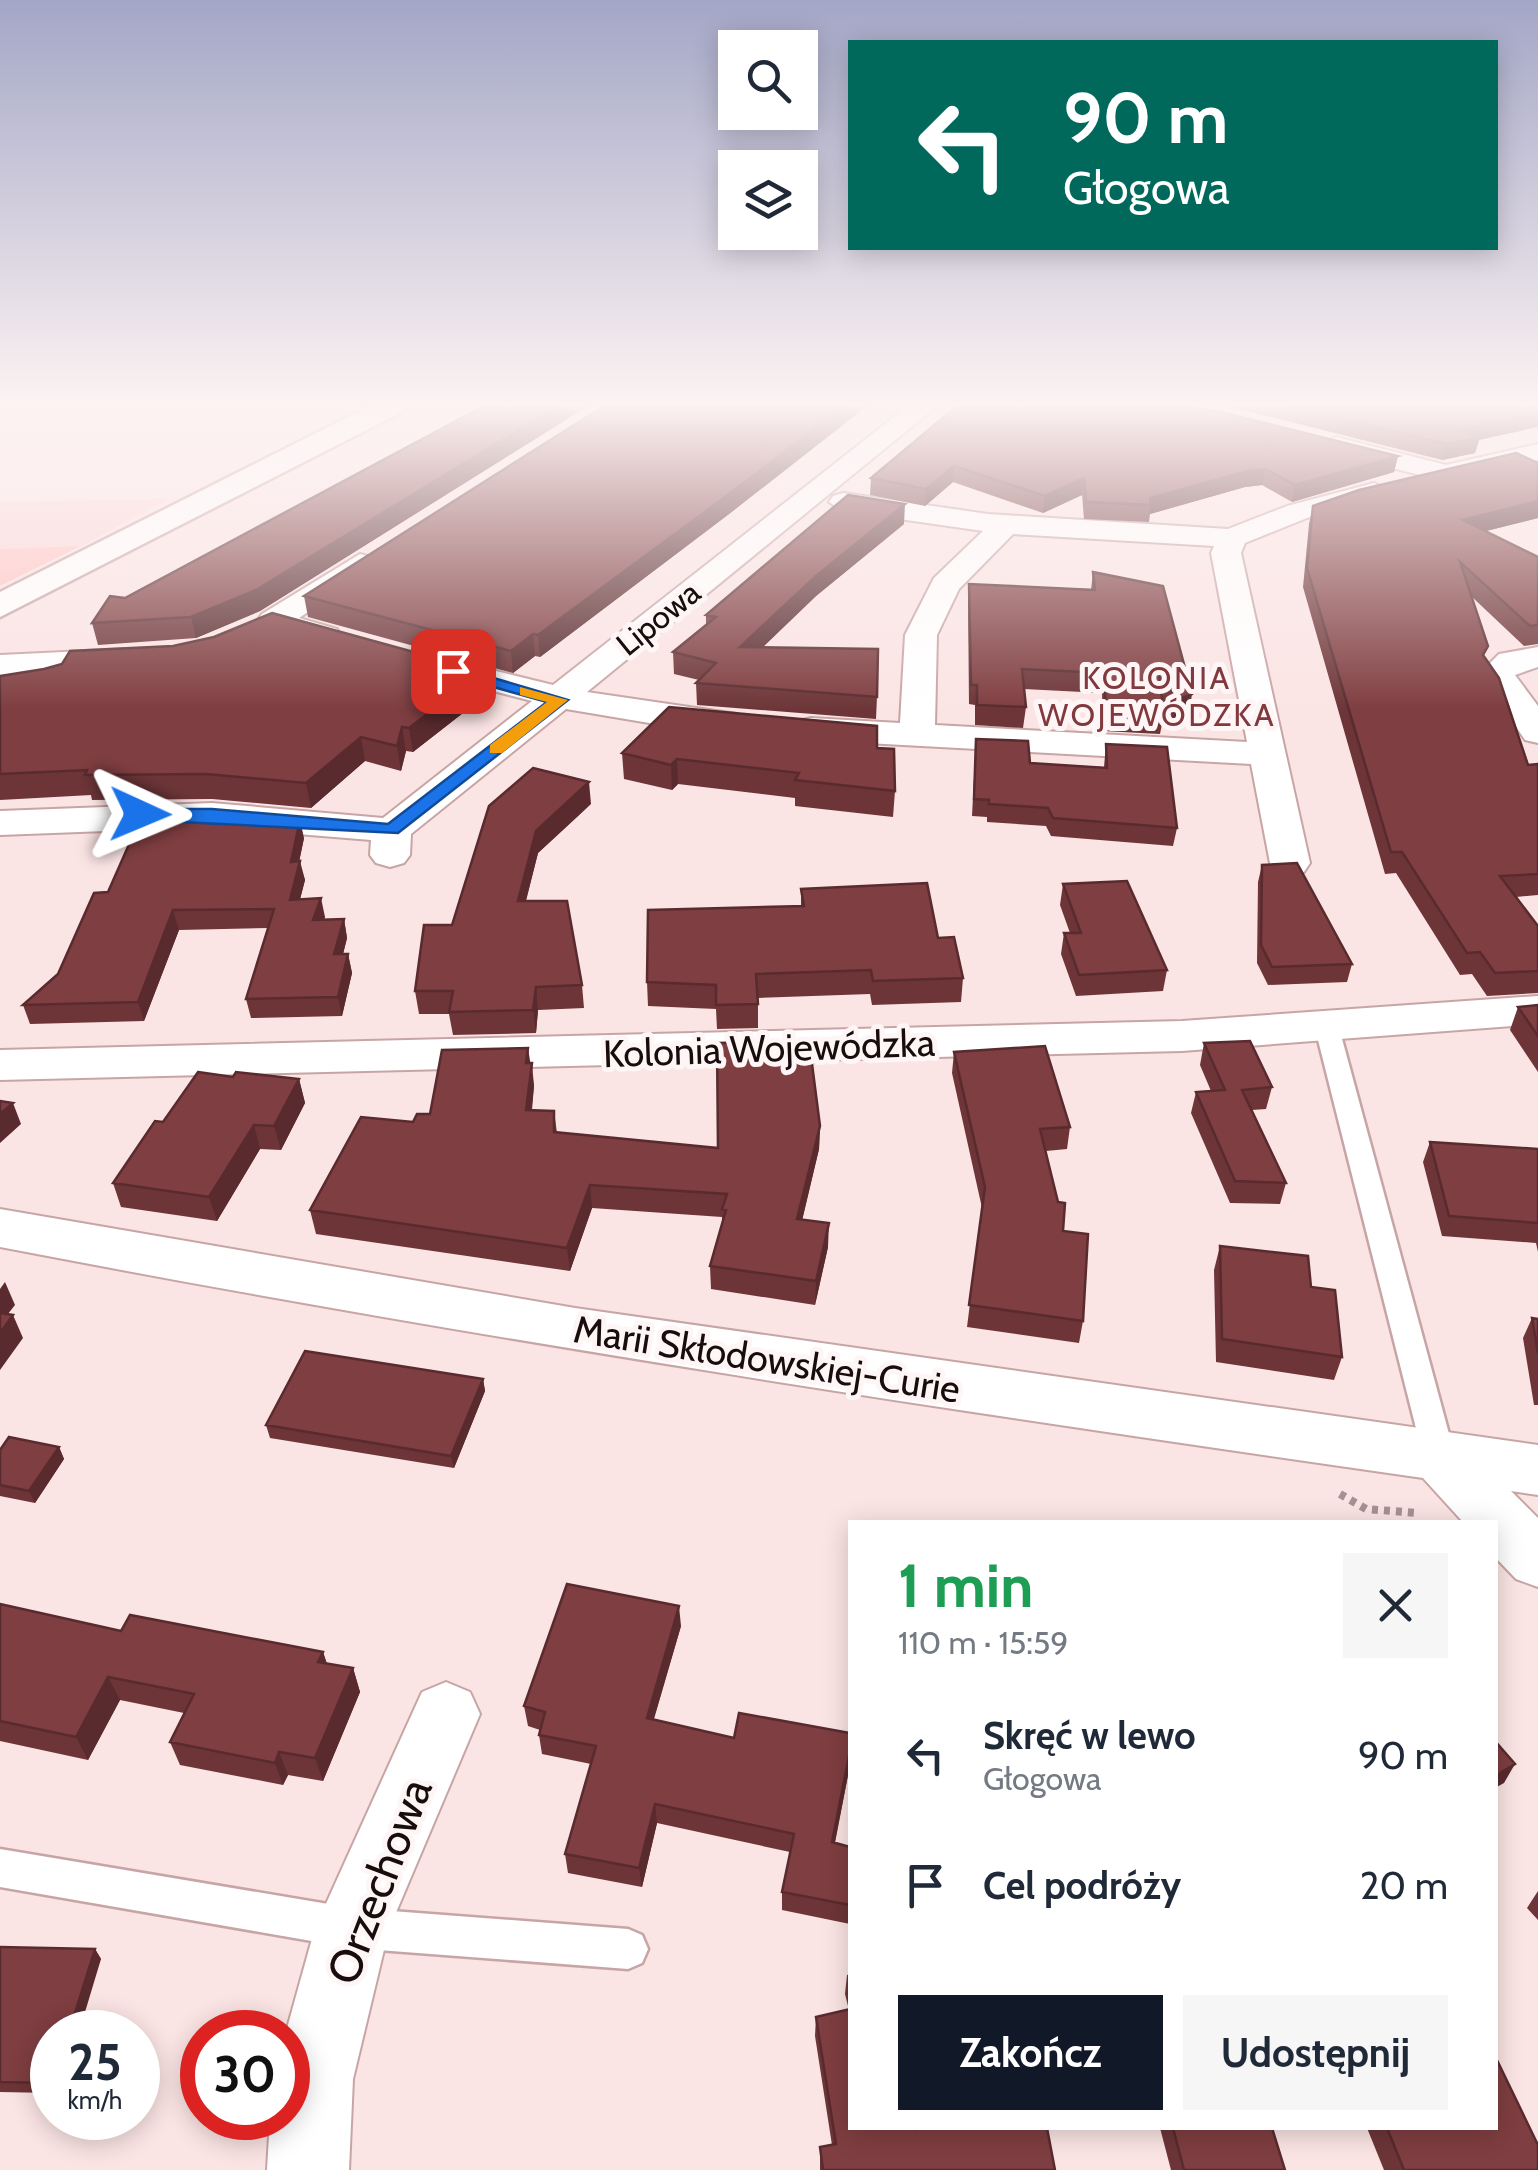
<!DOCTYPE html>
<html lang="pl">
<meta charset="utf-8">
<style>
body{margin:0;font-family:Cabin,sans-serif;background:#f6f6f7;color:#1f2937;height:100vh;display:flex;flex-direction:column;font-size:38px;white-space:nowrap}
*{box-sizing:border-box;margin:0}
p{font-size:32px;color:#747a83}
.icon{flex:none;width:55px;height:55px;fill:none;stroke:currentColor;stroke-width:2;stroke-linecap:round;stroke-linejoin:round}
.map{position:relative;flex:1;overflow:hidden}
.side{position:absolute;left:848px;top:1520px;width:650px;height:610px;display:flex;flex-direction:column;background:#fff;border-radius:0px;box-shadow:0 5px 25px #0003}
.side>*{flex:none}
.top-card{position:absolute;left:848px;top:40px;width:650px;height:210px;border-radius:0px;box-shadow:0 5px 25px #0003;background:#00695c;color:#fff;overflow:hidden}
.buttons{position:absolute;left:718px;top:30px;display:grid;gap:20px}
.buttons a{display:grid;place-items:center;width:100px;height:100px;border-radius:0px;background:#fff;box-shadow:0 5px 25px #0003;font-size:50px}
.speed{position:absolute;left:30px;top:2010px;display:flex;gap:20px;font-size:50px;font-weight:700;text-align:center}
.speed>*{display:grid;place-content:center;width:130px;height:130px;border-radius:50%;background:#fff;box-shadow:0 5px 25px #0003;line-height:1}
.speed small{font-size:25px;font-weight:400}
.speed .limit{border:15px solid #d22;background:#fff;color:#111}
.pin{position:absolute;display:grid;place-items:center;width:85px;height:85px;color:#fff;margin:-42px;border-radius:20px;box-shadow:0 5px 15px #0006}
.me{position:absolute;width:110px;margin:-55px;rotate:91deg;stroke-linejoin:round;filter:drop-shadow(0 0 8px #0008)}
.turn{display:flex;align-items:center;gap:35px;height:210px;padding:0 50px;font-size:45px}
.turn .icon{width:130px;height:130px;stroke-width:2.5}
.turn b{display:block;font-size:70px;line-height:85px}
.round{display:grid;place-items:center;flex:none;width:105px;height:105px;border-radius:0px;background:#f6f6f7}
.summary{display:flex;align-items:center;justify-content:space-between;height:170px;padding:0 50px}
h1{font-size:60px;font-weight:800;line-height:75px;color:#1e9e55}
.action{display:flex;gap:20px;margin-top:auto;padding:20px 50px}
.action a{flex:1;height:115px;border-radius:0px;background:#111827;color:#fff;font-size:40px;font-weight:800;line-height:115px;text-align:center}
.action a+a{background:#f6f6f7;color:#1f2937}
ul{padding:0;list-style:none}
li{display:flex;align-items:center;gap:30px;height:130px;padding:0 50px}
li div{flex:1}
li b{display:block;font-size:38px}
li em{font-style:normal}
.map>svg:first-child{display:block}
</style>
<div class="map">
<svg width="1538" height="2170" viewBox="0 0 1538 2170">
<rect width="100%" height="100%" fill="#fbe4e4"/>
<path fill="#fad6d6" d="M 169,499 L 81,546 L 0,549 L 0,502 Z"/>
<path fill="#ffc4c5" d="M 81,546 L 0,586 L 0,549 Z"/>
<g fill="none" stroke-linecap="round" stroke-linejoin="round">
<g stroke="#c8a5a5" stroke-width="5">
<path id="lane" d="M 1326,1016 L 1338,1024 L 1455,1456 L 1450,1465 L 1439,1469 L 1428,1465 L 1423,1456 L 1314,1024 Z
M 0,1849 L 352,1908 L 628,1929 L 642,1935 L 648,1949 L 642,1963 L 628,1969 L 352,1948 L 0,1887 Z"/>
</g>
<g stroke="#c8a5a5" stroke-width="4">
<path id="street" d="M 908,406 L 937,406 L 587,692 L 737,714 L 742,722 L 737,730 L 685,729 L 566,709 L 411,834 L 410,855 L 404,863 L 390,867 L 376,863 L 370,855 L 371,840 L 212,827 L 0,835 L 0,811 L 212,803 L 383,818 L 532,701 L 411,670 L 406,663 L 411,656 L 423,653 L 553,685 Z
M 1336,437 L 1446,465 L 1538,444 L 1538,460 L 1439,480 L 1327,451 L 1323,445 Z
M 1374,483 L 1388,491 L 1384,497 L 1307,518 L 1245,543 L 1241,553 L 1310,863 L 1304,872 L 1290,875 L 1276,872 L 1270,863 L 1251,764 L 811,740 L 798,737 L 793,729 L 798,721 L 811,718 L 900,723 L 905,635 L 934,578 L 983,531 L 843,511 L 829,502 L 833,496 L 843,493 L 988,514 L 1228,529 L 1287,506 ZM 1013,534 L 1214,546 L 1211,553 L 1247,742 L 935,725 L 937,635 L 959,589 Z
M 360,554 L 371,557 L 375,563 L 371,569 L 299,618 L 337,629 L 341,636 L 337,643 L 325,646 L 262,628 L 257,621 L 262,614 Z
M 1538,647 L 1538,667 L 1515,675 L 1538,706 L 1538,743 L 1525,740 L 1480,673 L 1499,654 Z
M 127,649 L 139,652 L 144,659 L 139,666 L 0,675 L 0,655 Z
M 1538,996 L 1538,1024 L 1182,1051 L 0,1080 L 0,1050 L 1182,1021 Z
M 0,1209 L 575,1308 L 1538,1445 L 1538,1495 L 1511,1491 L 1538,1518 L 1538,1587 L 1516,1579 L 1495,1557 L 1495,1522 L 1463,1522 L 1423,1478 C 947,1410 472,1338 0,1247 Z
M 446,1682 L 470,1692 L 480,1714 L 389,1929 L 353,2079 L 349,2170 L 267,2170 L 270,2118 L 288,2118 L 286,2032 L 315,1928 L 422,1692 Z"/>
</g>
<g stroke="#c8a5a5" stroke-width="5">
<path id="secondary" d="M 370,406 L 407,406 L 402,412 L 0,617 L 0,592 Z"/>
</g>
<path stroke="#a59292" stroke-width="8" stroke-dasharray="6 6" stroke-linecap="butt" d="M 1340,1494 L 1366,1509 L 1418,1513"/>
<use href="#lane" fill="#fff" fill-rule="evenodd"/>
<use href="#street" fill="#fff" fill-rule="evenodd"/>
<use href="#secondary" fill="#fff" fill-rule="evenodd"/>
</g>
<path fill="#6d3538" d="M 484,406 L 588,406 L 260,611 L 196,638 L 98,645 L 92,623 L 125,598 Z
M 604,406 L 867,406 L 729,514 L 540,657 L 535,656 L 513,673 L 308,617 L 304,596 Z
M 957,406 L 1398,456 L 1394,472 L 1292,502 L 1262,485 L 1245,487 L 1150,514 L 1149,522 L 1084,519 L 1082,495 L 1043,513 L 953,482 L 925,506 L 870,495 L 871,478 Z
M 1227,406 L 1538,406 L 1479,440 L 1475,453 L 1442,460 Z
M 1538,463 L 1538,518 L 1486,531 L 1538,557 L 1538,644 L 1524,646 L 1471,596 L 1484,657 L 1528,765 L 1538,764 L 1538,895 L 1516,897 L 1538,926 L 1538,993 L 1487,996 L 1472,974 L 1460,975 L 1396,873 L 1385,874 L 1303,587 L 1309,524 L 1313,506 Z
M 904,524 L 816,596 L 763,647 L 877,697 L 876,719 L 697,705 L 696,683 L 699,680 L 674,674 L 673,652 L 706,625 L 706,615 Z
M 1093,572 L 1163,586 L 1189,714 L 1173,720 L 1162,698 L 1164,714 L 1160,734 L 1103,731 L 1102,693 L 1024,689 L 1026,707 L 1023,728 L 975,725 L 975,705 L 969,704 L 968,603 L 969,584 L 1091,590 Z
M 483,671 L 486,695 L 413,752 L 406,751 L 401,771 L 365,761 L 311,808 L 212,799 L 92,800 L 91,795 L 0,800 L 0,676 Z
M 976,739 L 1030,763 L 1104,767 L 1106,744 L 1177,828 L 1173,846 L 1051,836 L 1046,826 L 987,822 L 987,817 L 972,816 Z
M 877,748 L 895,791 L 893,817 L 795,806 L 795,798 L 678,784 L 672,790 L 624,779 L 622,753 Z
M 591,804 L 538,853 L 526,901 L 582,985 L 584,1008 L 538,1010 L 536,1033 L 453,1035 L 449,1014 L 419,1014 L 415,991 L 452,925 Z
M 304,838 L 299,862 L 305,880 L 300,899 L 325,917 L 324,920 L 344,919 L 347,938 L 343,954 L 348,954 L 352,973 L 342,1016 L 251,1018 L 246,999 L 268,928 L 179,930 L 144,1021 L 30,1024 L 23,1005 L 58,974 L 108,892 Z
M 1262,865 L 1352,964 L 1347,982 L 1268,985 L 1257,963 L 1258,882 Z
M 1063,884 L 1167,970 L 1163,991 L 1076,996 L 1061,954 L 1064,933 L 1070,933 L 1060,905 Z
M 801,889 L 938,938 L 963,978 L 961,1002 L 872,1005 L 870,994 L 758,998 L 758,1028 L 717,1029 L 716,1009 L 648,1006 L 647,982 L 801,907 Z
M 1538,1005 L 1538,1072 L 1510,1030 L 1518,1007 Z
M 1204,1043 L 1272,1087 L 1266,1109 L 1252,1110 L 1286,1183 L 1280,1204 L 1230,1203 L 1191,1113 L 1196,1092 L 1211,1091 L 1200,1065 Z
M 954,1052 L 1070,1127 L 1067,1149 L 1046,1151 L 1083,1321 L 1079,1343 L 967,1327 L 982,1208 L 952,1073 Z
M 762,1058 L 820,1126 L 819,1149 L 802,1220 L 828,1247 L 815,1305 L 711,1289 L 710,1266 L 722,1222 L 722,1217 L 592,1208 L 570,1271 L 316,1234 L 310,1210 L 413,1122 L 530,1063 L 532,1063 L 534,1086 L 532,1110 L 554,1111 L 557,1133 L 718,1148 Z
M 233,1077 L 299,1079 L 305,1103 L 281,1150 L 260,1149 L 217,1221 L 121,1207 L 113,1183 Z
M 1430,1142 L 1538,1149 L 1538,1252 L 1536,1243 L 1442,1236 L 1423,1162 Z
M 1220,1246 L 1342,1357 L 1334,1380 L 1216,1362 L 1214,1270 Z
M 1532,1318 L 1538,1319 L 1538,1405 L 1534,1405 L 1523,1338 Z
M 483,1379 L 485,1391 L 454,1468 L 270,1438 L 266,1425 Z
M 59,1447 L 64,1459 L 35,1503 L 0,1496 L 0,1450 Z
M 0,1604 L 121,1631 L 323,1652 L 327,1664 L 353,1668 L 360,1692 L 323,1781 L 288,1775 L 283,1785 L 180,1765 L 170,1742 L 184,1713 L 120,1700 L 88,1760 L 0,1741 Z
M 681,1626 L 654,1719 L 850,1765 L 835,1843 L 850,1847 L 850,1924 L 782,1910 L 782,1892 L 790,1852 L 657,1823 L 642,1887 L 568,1873 L 565,1854 L 591,1764 L 542,1754 L 539,1735 L 540,1730 L 528,1726 L 524,1706 Z
M 1538,1891 L 1538,1920 L 1527,1908 Z
M 0,1947 L 95,1949 L 101,1959 L 52,2032 L 52,2093 L 0,2092 Z
M 850,1974 L 850,2128 L 916,2129 L 1055,2170 L 820,2170 L 820,2147 L 832,2145 L 815,2036 L 816,2017 L 849,2010 L 845,1994 L 847,1975 Z
M 1160,2128 L 1272,2128 L 1285,2170 L 1171,2170 Z
M 1367,2128 L 1495,2128 L 1538,2170 L 1384,2170 Z"/>
<path fill="#592b2e" d="M 558,406 L 588,406 L 260,611 L 196,638 L 191,617 Z
M 844,406 L 867,406 L 729,514 L 540,657 L 538,635 Z
M 1538,413 L 1538,427 L 1479,440 L 1475,453 L 1442,460 L 1446,444 L 1461,429 Z
M 1398,456 L 1394,472 L 1292,502 L 1295,485 Z
M 954,466 L 953,482 L 925,506 L 926,489 Z
M 1265,469 L 1262,485 L 1245,487 L 1150,514 L 1150,498 L 1248,471 Z
M 1084,478 L 1082,495 L 1043,513 L 1045,496 Z
M 1538,501 L 1538,518 L 1458,538 L 1463,520 Z
M 905,504 L 904,524 L 816,596 L 741,668 L 740,647 L 816,576 Z
M 533,634 L 535,656 L 513,673 L 511,651 Z
M 483,671 L 486,695 L 413,752 L 409,728 Z
M 1192,694 L 1189,714 L 1173,720 L 1177,700 Z
M 402,727 L 406,751 L 401,771 L 397,746 Z
M 361,737 L 365,761 L 311,808 L 306,783 Z
M 677,759 L 678,784 L 672,790 L 671,765 Z
M 589,782 L 591,804 L 538,853 L 520,923 L 518,901 L 536,831 Z
M 300,820 L 304,838 L 295,881 L 291,862 Z
M 300,861 L 305,880 L 295,919 L 290,900 Z
M 321,898 L 325,917 L 317,939 L 313,920 Z
M 173,910 L 179,930 L 144,1021 L 138,1002 Z
M 344,919 L 347,938 L 338,974 L 334,954 Z
M 348,954 L 352,973 L 342,1016 L 338,997 Z
M 536,987 L 538,1010 L 536,1033 L 533,1010 Z
M 528,1048 L 534,1086 L 529,1133 L 526,1110 L 526,1063 Z
M 299,1079 L 305,1103 L 281,1150 L 274,1126 Z
M 13,1103 L 21,1124 L 0,1143 L 0,1114 Z
M 254,1125 L 260,1149 L 217,1221 L 209,1197 Z
M 820,1126 L 819,1149 L 797,1242 L 797,1219 Z
M 590,1185 L 592,1208 L 570,1271 L 567,1248 Z
M 829,1223 L 828,1247 L 815,1305 L 816,1281 Z
M 5,1282 L 15,1305 L 0,1324 L 0,1289 Z
M 13,1315 L 23,1338 L 0,1370 L 0,1333 Z
M 483,1379 L 485,1391 L 454,1468 L 451,1456 Z
M 59,1447 L 64,1459 L 35,1503 L 29,1491 Z
M 679,1606 L 681,1626 L 648,1738 L 647,1718 Z
M 323,1652 L 331,1676 L 318,1662 Z
M 353,1668 L 360,1692 L 323,1781 L 315,1758 Z
M 108,1677 L 120,1700 L 88,1760 L 76,1737 Z
M 850,1751 L 850,1765 L 831,1861 L 832,1842 Z
M 279,1752 L 288,1775 L 283,1785 L 275,1763 Z
M 1515,1764 L 1504,1783 L 1495,1788 L 1495,1776 Z
M 655,1804 L 657,1823 L 642,1887 L 639,1868 Z
M 95,1949 L 101,1959 L 79,2032 L 69,2032 Z"/>
<path fill="#7f3e41" stroke="#592b2e" stroke-width="2.5" d="M 484,406 L 558,406 L 256,590 L 191,617 L 92,623 L 110,596 L 125,598 Z
M 604,406 L 844,406 L 729,494 L 538,635 L 533,634 L 511,651 L 304,596 Z
M 957,406 L 1184,406 L 1225,413 L 1398,456 L 1295,485 L 1265,469 L 1248,471 L 1150,498 L 1151,505 L 1086,502 L 1084,478 L 1045,496 L 954,466 L 926,489 L 871,478 Z
M 1291,406 L 1538,406 L 1538,413 L 1461,429 L 1480,437 L 1446,444 Z
M 1516,453 L 1538,463 L 1538,501 L 1463,520 L 1538,557 L 1538,625 L 1530,626 L 1460,562 L 1488,646 L 1483,655 L 1499,678 L 1528,765 L 1538,764 L 1538,874 L 1500,876 L 1538,926 L 1538,971 L 1495,973 L 1480,952 L 1467,953 L 1402,852 L 1391,852 L 1307,568 L 1313,506 L 1359,490 Z
M 848,495 L 905,504 L 816,576 L 740,647 L 878,649 L 877,697 L 696,683 L 716,663 L 673,652 L 716,617 L 706,615 Z
M 1093,572 L 1163,586 L 1192,694 L 1177,700 L 1158,665 L 1164,714 L 1106,711 L 1104,673 L 1022,669 L 1026,707 L 977,705 L 977,685 L 971,685 L 969,584 L 1095,590 Z
M 272,613 L 483,671 L 409,728 L 402,727 L 397,746 L 361,737 L 306,783 L 206,774 L 85,775 L 87,770 L 0,774 L 0,676 L 44,669 L 62,664 L 70,651 L 173,646 L 214,637 Z
M 669,707 L 877,726 L 877,748 L 894,749 L 895,791 L 795,780 L 799,773 L 677,759 L 671,765 L 622,753 Z
M 976,739 L 1028,741 L 1030,763 L 1107,768 L 1106,744 L 1167,747 L 1177,828 L 1053,818 L 1048,808 L 989,804 L 989,800 L 974,799 Z
M 533,768 L 589,782 L 536,831 L 518,901 L 567,901 L 582,985 L 536,987 L 533,1010 L 449,1012 L 453,991 L 415,991 L 424,925 L 452,925 L 489,806 Z
M 207,812 L 300,820 L 291,862 L 300,861 L 290,900 L 321,898 L 313,920 L 344,919 L 334,954 L 348,954 L 338,997 L 246,999 L 274,909 L 173,910 L 138,1002 L 23,1005 L 58,974 L 94,893 L 108,892 L 142,815 Z
M 1297,863 L 1352,964 L 1272,967 L 1261,945 L 1262,865 Z
M 1127,881 L 1167,970 L 1079,975 L 1064,933 L 1081,933 L 1063,884 Z
M 927,883 L 938,938 L 954,937 L 963,978 L 873,981 L 871,970 L 756,974 L 758,1004 L 716,1005 L 716,985 L 647,982 L 648,910 L 804,906 L 801,889 Z
M 1538,1005 L 1538,1036 L 1518,1007 Z
M 1250,1041 L 1272,1087 L 1242,1090 L 1286,1183 L 1235,1181 L 1196,1092 L 1225,1090 L 1204,1043 Z
M 761,1042 L 762,1058 L 811,1056 L 820,1126 L 797,1219 L 829,1223 L 816,1281 L 710,1266 L 726,1210 L 722,1209 L 727,1194 L 590,1185 L 567,1248 L 310,1210 L 361,1117 L 413,1122 L 417,1114 L 430,1114 L 442,1050 L 528,1048 L 526,1063 L 532,1063 L 526,1110 L 554,1111 L 554,1132 L 718,1148 L 717,1043 Z
M 1045,1046 L 1070,1127 L 1040,1129 L 1058,1202 L 1065,1203 L 1063,1231 L 1088,1234 L 1083,1321 L 969,1305 L 985,1187 L 954,1052 Z
M 198,1072 L 233,1077 L 236,1072 L 299,1079 L 274,1126 L 254,1125 L 209,1197 L 113,1183 L 155,1121 L 163,1122 Z
M 0,1101 L 13,1103 L 0,1114 Z
M 1430,1142 L 1538,1149 L 1538,1223 L 1449,1216 Z
M 1220,1246 L 1308,1256 L 1311,1287 L 1335,1290 L 1342,1357 L 1222,1339 Z
M 0,1313 L 13,1315 L 0,1333 Z
M 1532,1318 L 1538,1319 L 1538,1353 Z
M 305,1351 L 483,1379 L 451,1456 L 266,1425 Z
M 9,1437 L 59,1447 L 29,1491 L 0,1485 L 0,1450 Z
M 567,1584 L 679,1606 L 647,1718 L 734,1738 L 739,1713 L 850,1733 L 850,1751 L 832,1842 L 850,1847 L 850,1905 L 782,1892 L 794,1834 L 655,1804 L 639,1868 L 565,1854 L 596,1746 L 539,1735 L 545,1712 L 524,1706 Z
M 0,1604 L 121,1631 L 130,1615 L 323,1652 L 318,1662 L 353,1668 L 315,1758 L 279,1752 L 275,1763 L 170,1742 L 194,1694 L 108,1677 L 76,1737 L 0,1721 Z
M 1495,1741 L 1515,1764 L 1495,1776 Z
M 0,1947 L 95,1949 L 69,2032 L 52,2032 L 52,2083 L 0,2082 Z
M 850,2009 L 850,2128 L 916,2128 L 916,2129 L 925,2128 L 1047,2128 L 1055,2170 L 823,2170 L 820,2147 L 836,2144 L 816,2017 Z
M 1495,2056 L 1538,2145 L 1538,2170 L 1404,2170 L 1387,2128 L 1495,2128 Z
M 1173,2128 L 1272,2128 L 1285,2170 L 1184,2170 Z"/>
<linearGradient id="sky" x2="0" y2="1"><stop stop-color="#a3a6c6"/><stop offset="0.57" stop-color="#fdf3f3"/><stop offset="1" stop-color="#fdf3f3" stop-opacity="0"/></linearGradient>
<rect width="1538" height="710" fill="url(#sky)"/>
<path fill="#1a73e8" stroke="#114b97" stroke-width="2.5" d="M 453,666 L 568,700 L 398,833 L 140,820 L 131,814 L 140,809 L 212,809 L 388,824 L 547,702 L 447,674 L 445,671 Z"/>
<path fill="#f59e0b" d="M 520,687 L 568,700 L 502,753 L 490,753 L 490,745 L 547,702 L 520,695 Z"/>
<g text-anchor="middle" dominant-baseline="central" stroke-width="10" stroke-linejoin="round" paint-order="stroke">
<g font-size="32" fill="#180c0c" stroke="#fef6f6">
<text transform="translate(658 618) rotate(-39)">Lipowa</text>
</g>
<g font-size="32" letter-spacing="2.5" fill="#81393e" stroke="#fef6f6">
<text x="1157" y="677">KOLONIA<tspan x="1157" dy="37">WOJEWÓDZKA</tspan></text>
</g>
<g font-size="38" fill="#180c0c" stroke="#fef6f6">
<text transform="translate(769 1048) rotate(-2)">Kolonia Wojewódzka</text>
<text transform="translate(767 1359) rotate(9)">Marii Skłodowskiej-Curie</text>
</g>
<g font-size="45" fill="#180c0c" stroke="#fef6f6">
<text transform="translate(379 1881) rotate(-69)">Orzechowa</text>
</g>
</g>
</svg>
<div class="buttons">
<a><svg class="icon" aria-label="search" viewBox="0 0 24 24"><circle cx="10" cy="10" r="6"/><path d="M15 15l6 6"/></svg></a>
<a><svg class="icon" aria-label="layers" viewBox="0 0 24 24"><path d="M12 4l9 5-9 5-9-5zM3 14l9 5 9-5"/></svg></a>
</div>
<div class="speed"><div>25<small>km/h</small></div><div class="limit">30</div></div>
<div class="pin" style="left:453px;top:671px;background:#d93025"><svg class="icon" aria-label="arrive" viewBox="0 0 24 24"><path d="M6 21V4h12l-3 4 3 4H6"/></svg></div>
<svg class="me" style="left:140px;top:814px" viewBox="-20 -20 40 40"><path d="M0-17L14 15 0 8-14 15z" fill="#1a73e8" stroke="#fff" stroke-width="4"/></svg>
<div class="top-card">
<div class="turn"><svg class="icon" aria-label="left" viewBox="0 0 24 24"><path d="M17 20v-9H6M10 6l-5 5 5 5"/></svg><div><b>90 m</b>Głogowa</div></div>
</div>
<section class="side">
<div class="summary"><div><h1>1 min</h1><p>110 m · 15:59</p></div><a class="round"><svg class="icon" aria-label="close" viewBox="0 0 24 24"><path d="M6 6l12 12M18 6L6 18"/></svg></a></div>
<ul>
<li><svg class="icon" aria-label="left" viewBox="0 0 24 24"><path d="M17 20v-9H6M10 6l-5 5 5 5"/></svg><div><b>Skręć w lewo</b><p>Głogowa</p></div><em>90 m</em></li>
<li><svg class="icon" aria-label="arrive" viewBox="0 0 24 24"><path d="M6 21V4h12l-3 4 3 4H6"/></svg><div><b>Cel podróży</b></div><em>20 m</em></li>
</ul>
<div class="action"><a>Zakończ</a><a>Udostępnij</a></div>
</section>
</div>
